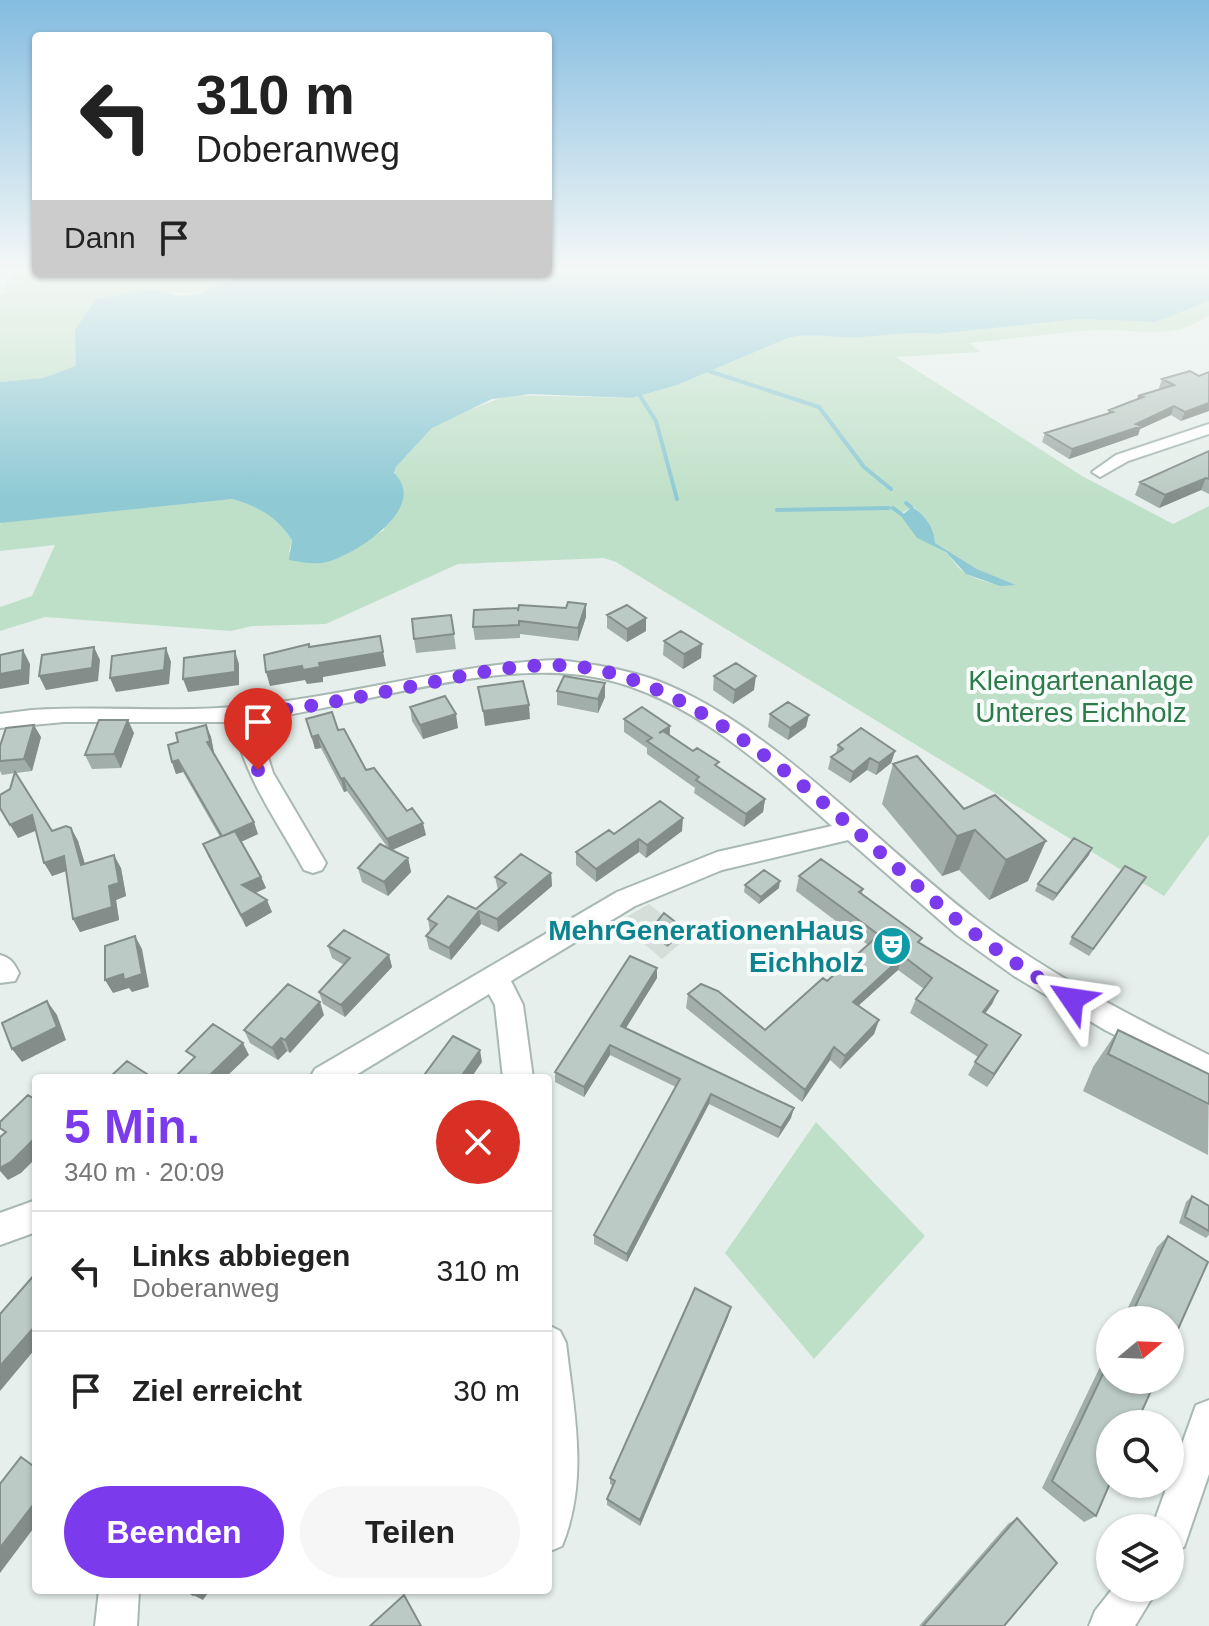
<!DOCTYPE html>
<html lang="de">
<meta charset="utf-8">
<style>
body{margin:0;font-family:Arial,sans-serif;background:#f6f6f6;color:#222;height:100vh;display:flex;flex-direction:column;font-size:30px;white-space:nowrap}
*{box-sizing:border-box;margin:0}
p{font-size:26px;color:#767676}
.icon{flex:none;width:44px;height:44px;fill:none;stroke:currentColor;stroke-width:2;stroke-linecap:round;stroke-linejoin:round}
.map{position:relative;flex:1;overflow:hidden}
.panel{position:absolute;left:32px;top:1074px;width:520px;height:520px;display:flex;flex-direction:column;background:#fff;border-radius:8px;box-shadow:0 2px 6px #0004}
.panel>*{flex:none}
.top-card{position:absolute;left:32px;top:32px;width:520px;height:244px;border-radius:8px;box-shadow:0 2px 6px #0004;background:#fff;color:#222;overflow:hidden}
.needle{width:52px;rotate:71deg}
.buttons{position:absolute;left:1096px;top:1306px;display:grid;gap:16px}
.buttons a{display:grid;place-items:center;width:88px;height:88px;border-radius:50%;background:#fff;box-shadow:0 2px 6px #0004;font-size:40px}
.pin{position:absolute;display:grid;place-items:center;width:68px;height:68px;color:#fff;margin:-82px -34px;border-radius:50% 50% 50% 0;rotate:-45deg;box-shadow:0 0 8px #0007}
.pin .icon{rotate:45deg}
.me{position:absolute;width:88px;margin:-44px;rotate:302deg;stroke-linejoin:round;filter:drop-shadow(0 0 6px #0008)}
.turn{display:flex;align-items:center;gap:28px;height:168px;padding:0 32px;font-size:36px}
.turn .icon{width:104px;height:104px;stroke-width:2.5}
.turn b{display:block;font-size:56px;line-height:68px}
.then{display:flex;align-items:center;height:76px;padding:0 32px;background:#0003;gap:16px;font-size:30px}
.round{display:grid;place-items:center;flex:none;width:84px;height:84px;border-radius:42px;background:#f6f6f6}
.headline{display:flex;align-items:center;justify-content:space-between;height:136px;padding:0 32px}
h1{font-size:48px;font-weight:800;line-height:60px;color:#7c3aed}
.button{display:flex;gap:16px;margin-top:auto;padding:16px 32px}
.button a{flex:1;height:92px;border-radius:48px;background:#7c3aed;color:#fff;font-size:32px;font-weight:800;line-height:92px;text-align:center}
.button a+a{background:#f6f6f6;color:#222}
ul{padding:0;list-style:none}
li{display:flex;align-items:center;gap:24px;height:120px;padding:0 32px;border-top:2px solid #e0e0e0}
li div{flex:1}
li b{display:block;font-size:30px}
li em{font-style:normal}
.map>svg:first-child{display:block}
</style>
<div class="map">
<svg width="1209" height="1626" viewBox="0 0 1209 1626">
<rect width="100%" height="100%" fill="#e6efeb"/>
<path fill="#d4dfda" d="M 649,904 L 689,936 L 662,959 L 618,922 Z"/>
<path fill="#bfe0c8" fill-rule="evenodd" d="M 18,270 L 36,272 L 249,272 C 213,291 194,299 154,289 L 75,330 L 77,366 L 43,378 L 0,382 L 0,296 L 7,292 L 6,284 Z
M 1209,301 L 1209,315 C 1176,341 1138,329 1100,330 C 1056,332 1012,339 969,343 L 981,352 L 896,357 L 1082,476 L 1173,524 L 1209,506 L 1209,835 L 1164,896 L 616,562 L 604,558 L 458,564 L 326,624 L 252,626 L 231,631 L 45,617 L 0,631 L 0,607 L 32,596 L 55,545 L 0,551 L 0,524 L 4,522 L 233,499 C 260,508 276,516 292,540 L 289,552 L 339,557 L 384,530 L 396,467 L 432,428 L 447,419 L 508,395 L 632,398 L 677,385 L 788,338 C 813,332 837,339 863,337 C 889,335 911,331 937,334 L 1079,319 L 1154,322 ZM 913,507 C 925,514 935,529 935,543 L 977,569 L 1015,585 C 997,586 975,581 960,569 C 954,563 950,555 943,550 C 918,533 918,543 903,512 Z
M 816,1122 L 925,1236 L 814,1359 L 725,1253 Z"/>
<path fill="#8ec9d4" d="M 548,270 L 1209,270 L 1209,301 L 1155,322 L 1079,319 L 937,334 C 911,331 889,335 863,337 C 837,339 813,332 788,338 L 677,385 L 632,398 L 530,394 L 492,399 L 432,428 L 396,467 L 394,473 C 430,507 356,554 327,562 C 315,565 301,562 289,560 L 292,540 C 276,516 260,508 233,499 L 0,523 L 0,382 L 43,378 L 76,366 L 75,330 L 97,298 L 154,289 L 180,296 L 198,294 L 249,272 Z
M 912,507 C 925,514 935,529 935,543 L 977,569 L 1016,585 L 1000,586 L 966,574 L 946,552 L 917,538 L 901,516 Z"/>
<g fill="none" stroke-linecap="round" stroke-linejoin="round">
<path stroke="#8ec9d4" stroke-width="4" d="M 709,371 L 819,407 L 864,467 L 891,489
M 640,396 L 656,421 L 677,499
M 906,503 L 911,507
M 893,508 L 901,514
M 777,510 L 889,508"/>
<g stroke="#a8b8b2" stroke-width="4">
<path id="minor" d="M 1209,424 L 1209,434 L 1128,461 L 1100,477 L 1092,472 L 1116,455 Z
M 557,660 C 592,664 625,669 658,681 C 774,726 879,847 978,921 C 1050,975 1129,1015 1209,1055 L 1209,1083 L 1105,1030 L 1014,976 L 957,935 L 848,840 L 722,870 L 635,906 L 511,981 L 523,1005 L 533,1078 L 503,1078 L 495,1005 L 489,994 L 351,1078 L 310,1078 L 315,1069 L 617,892 L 717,852 L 832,826 C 767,768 692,699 604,679 C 500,655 362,706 256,720 L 273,773 L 326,863 L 322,870 L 313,873 L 304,870 C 278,822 243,776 234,722 L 64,722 L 0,728 L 0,714 L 32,710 C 107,705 182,714 257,705 C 358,694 455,664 557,660 Z
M 0,955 C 11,958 14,963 19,973 L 15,981 L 0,983 Z
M 36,1200 L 36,1232 L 0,1245 L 0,1213 Z
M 548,1325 L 560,1331 L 566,1343 C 574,1412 589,1480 562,1546 L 548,1552 Z
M 1209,1400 L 1209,1474 L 1184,1547 L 1170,1553 L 1170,1528 L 1152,1528 L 1196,1405 Z
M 1113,1588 L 1158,1588 L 1135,1626 L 1089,1626 L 1095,1611 Z
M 99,1590 L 139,1590 L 137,1626 L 95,1626 Z"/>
</g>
<use href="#minor" fill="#fff" fill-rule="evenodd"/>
</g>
<path fill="#a1aea9" d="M 1209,372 L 1181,421 L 1171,415 L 1140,429 L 1138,435 L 1069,459 L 1042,442 L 1045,433 L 1108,414 L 1109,410 L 1137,400 L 1138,396 L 1160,389 L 1159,388 L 1162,379 L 1199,376 Z
M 1209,451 L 1209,494 L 1201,490 L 1159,508 L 1135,495 L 1140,482 Z
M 586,604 L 586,617 L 578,641 L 520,634 L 520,638 L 475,640 L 473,627 Z
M 451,615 L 456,649 L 416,653 L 414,639 Z
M 607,615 L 646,631 L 627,642 L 607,628 Z
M 664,641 L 701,658 L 683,669 L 663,655 Z
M 714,676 L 754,690 L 733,704 L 713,690 Z
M 557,691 L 605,697 L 598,713 L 557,705 Z
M 410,707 L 458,728 L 423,739 L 412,721 Z
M 770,714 L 806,727 L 788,740 L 768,727 Z
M 306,719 L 338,730 L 366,770 L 426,835 L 392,850 L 408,858 L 411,872 L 388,896 L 362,882 L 358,868 L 388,848 L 347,791 L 344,792 L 321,748 L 315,749 Z
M 624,719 L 670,726 L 670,735 L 765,799 L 763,812 L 744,827 L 694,793 L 695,788 L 647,754 L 647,748 L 624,732 Z
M 206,725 L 211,737 L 214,753 L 258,834 L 241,842 L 261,877 L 266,888 L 255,893 L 272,912 L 246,927 L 208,856 L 203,844 L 220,837 L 183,772 L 176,774 L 172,762 Z
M 134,733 L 121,768 L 92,769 L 85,755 Z
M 41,737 L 32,771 L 16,773 L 52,831 L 71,828 L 78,841 L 85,864 L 121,868 L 126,896 L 116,900 L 119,920 L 80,932 L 73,919 L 66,871 L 52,876 L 36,830 L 18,838 L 10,789 L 15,773 L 2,775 L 0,771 L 0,746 Z
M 838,745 L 895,751 L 891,763 L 876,775 L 867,770 L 850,783 L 828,769 L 831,757 L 836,753 Z
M 917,756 L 1028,881 L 989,900 L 959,870 L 942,876 L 882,804 L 893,764 Z
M 682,831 L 646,858 L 639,852 L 596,882 L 576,865 L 576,852 L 614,834 Z
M 1089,855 L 1053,901 L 1035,891 L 1038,884 Z
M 551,873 L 552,886 L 498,932 L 481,924 L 451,960 L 429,949 L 426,936 L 430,932 L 428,919 L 476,909 L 498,890 L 495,877 Z
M 799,876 L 863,889 L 862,894 L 920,943 L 998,991 L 992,1004 L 985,1013 L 1013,1048 L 987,1087 L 968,1075 L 978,1057 L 910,1013 L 916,999 L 924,989 L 898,970 L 858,1006 L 879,1020 L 874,1034 L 840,1069 L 830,1060 L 802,1102 L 686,1008 L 688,994 L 765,1030 L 827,981 L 868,945 L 796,891 Z
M 1141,884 L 1089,956 L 1069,944 L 1072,937 Z
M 745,885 L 779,888 L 759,904 L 744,892 Z
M 652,928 L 682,935 L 667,947 L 652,935 Z
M 328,946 L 389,955 L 392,967 L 345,1017 L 323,1004 L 319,992 L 344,965 L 332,958 Z
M 657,978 L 626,1028 L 791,1118 L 778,1138 L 709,1104 L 627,1262 L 594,1244 L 594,1235 L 676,1087 L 610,1055 L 584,1097 L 555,1082 L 555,1072 Z
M 324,1015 L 290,1053 L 287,1051 L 278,1060 L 250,1043 L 244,1030 Z
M 1118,1030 L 1209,1074 L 1208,1155 L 1083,1091 L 1093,1067 Z
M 1192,1196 L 1209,1206 L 1209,1235 L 1206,1238 L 1179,1223 L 1186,1202 Z
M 1168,1236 L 1170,1320 L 1122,1320 L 1157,1247 Z
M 728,1317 L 640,1526 L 607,1505 L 607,1499 L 613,1486 L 610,1484 L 610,1478 Z
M 1110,1346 L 1110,1380 L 1096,1516 L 1084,1522 L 1042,1488 Z
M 1017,1518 L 1004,1626 L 919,1626 L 1008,1524 Z"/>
<path fill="#838d89" d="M 1209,403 L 1209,411 L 1181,421 L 1185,412 Z
M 1174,406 L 1171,415 L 1140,429 L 1138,435 L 1069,459 L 1072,449 L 1136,424 Z
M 1206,478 L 1201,490 L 1159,508 L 1165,495 Z
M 586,604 L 586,617 L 578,641 L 578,628 Z
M 646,618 L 646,631 L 627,642 L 627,629 Z
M 702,644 L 701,658 L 683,669 L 684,654 Z
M 94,647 L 100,660 L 98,681 L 46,690 L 39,676 Z
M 166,648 L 171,662 L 169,684 L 116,692 L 110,678 Z
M 23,650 L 30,664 L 29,684 L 0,689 L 0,674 Z
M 235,651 L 239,664 L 239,685 L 188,692 L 183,679 Z
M 383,652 L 386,666 L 323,677 L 323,682 L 307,684 L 305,680 L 270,686 L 266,672 Z
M 756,676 L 754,690 L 733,704 L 735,690 Z
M 605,683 L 605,697 L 598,713 L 598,699 Z
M 529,705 L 530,719 L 485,726 L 483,711 Z
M 456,714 L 458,728 L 423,739 L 420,725 Z
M 809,715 L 806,727 L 788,740 L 790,728 Z
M 128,720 L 134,733 L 121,768 L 114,754 Z
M 34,725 L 41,737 L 32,771 L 24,759 Z
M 206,725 L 211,737 L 214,753 L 212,754 L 207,742 Z
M 670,726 L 669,739 L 659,733 Z
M 318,735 L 321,748 L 315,749 L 312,737 Z
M 895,751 L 891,763 L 876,775 L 879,763 Z
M 870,758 L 867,770 L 850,783 L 853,772 Z
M 178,760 L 183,772 L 176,774 L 172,762 Z
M 344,778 L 347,791 L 344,792 L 341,779 Z
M 765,799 L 763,812 L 744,827 L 746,814 Z
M 32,815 L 40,829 L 18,838 L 10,825 Z
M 683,818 L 682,831 L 646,858 L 647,845 Z
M 254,822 L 258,834 L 227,848 L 223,836 Z
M 423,823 L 426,835 L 390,851 L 387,839 Z
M 71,828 L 78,841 L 89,878 L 81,865 Z
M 975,830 L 959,870 L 942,876 L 957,836 Z
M 639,839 L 639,852 L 596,882 L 596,869 Z
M 1046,841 L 1028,881 L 989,900 L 1006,860 Z
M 1092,848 L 1089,855 L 1053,901 L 1057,894 Z
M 114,855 L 121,868 L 126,896 L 116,900 L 119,920 L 80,932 L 73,919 L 109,886 Z
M 64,856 L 72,869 L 52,876 L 44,863 Z
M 408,858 L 411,872 L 388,896 L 384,882 Z
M 551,873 L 552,886 L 498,932 L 497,919 Z
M 261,877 L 266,888 L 247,897 L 242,885 Z
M 780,881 L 779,888 L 759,904 L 761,897 Z
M 267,900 L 272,912 L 246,927 L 241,915 Z
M 479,911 L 481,924 L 451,960 L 449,948 Z
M 683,928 L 682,935 L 667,947 L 668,941 Z
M 135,936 L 142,949 L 149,987 L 132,992 L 129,988 L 113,993 L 105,980 Z
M 389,955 L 392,967 L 345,1017 L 341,1005 Z
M 903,956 L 898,970 L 848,1015 L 853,1002 Z
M 657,968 L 657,978 L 621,1036 L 621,1026 Z
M 998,991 L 992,1004 L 977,1025 L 983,1012 Z
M 47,1001 L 57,1015 L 66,1040 L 22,1062 L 12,1049 Z
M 320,1002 L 324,1015 L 290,1053 L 285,1040 Z
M 879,1020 L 874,1034 L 840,1069 L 845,1056 Z
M 1021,1035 L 1013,1048 L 987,1087 L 994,1074 Z
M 281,1038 L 287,1051 L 278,1060 L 272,1048 Z
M 243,1043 L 249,1055 L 225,1078 L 207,1078 Z
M 610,1045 L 610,1055 L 584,1097 L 584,1087 Z
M 834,1047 L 830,1060 L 802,1102 L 805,1090 Z
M 480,1050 L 482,1062 L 471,1078 L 460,1078 Z
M 711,1094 L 709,1104 L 627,1262 L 627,1254 Z
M 794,1108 L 791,1118 L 778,1138 L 781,1128 Z
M 36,1137 L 36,1158 L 21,1173 L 8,1180 L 0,1171 L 0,1168 Z
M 731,1307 L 728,1317 L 640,1526 L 640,1520 Z
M 36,1325 L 36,1348 L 0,1391 L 0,1366 Z
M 36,1501 L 36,1525 L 0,1573 L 0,1548 Z
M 197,1590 L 210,1590 L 203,1600 L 193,1595 Z"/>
<path fill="#bbcac4" stroke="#838d89" stroke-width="2" d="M 1190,371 L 1199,376 L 1209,372 L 1209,403 L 1185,412 L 1174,406 L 1136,424 L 1142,426 L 1072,449 L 1045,433 L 1113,412 L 1109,410 L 1143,397 L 1138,396 L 1174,385 L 1162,379 Z
M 1209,451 L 1209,479 L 1206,478 L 1165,495 L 1140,482 Z
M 568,602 L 586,604 L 578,628 L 519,621 L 519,625 L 473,627 L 474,610 L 518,608 L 518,611 L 519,605 L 566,608 Z
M 627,605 L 646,618 L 627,629 L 607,615 Z
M 451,615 L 454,634 L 414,639 L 412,619 Z
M 681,631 L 702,644 L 684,654 L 664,641 Z
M 380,636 L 383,652 L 319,663 L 320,667 L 303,670 L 302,666 L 266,672 L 264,655 L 309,644 L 309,647 Z
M 94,647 L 92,668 L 39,676 L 42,655 Z
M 166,648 L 164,670 L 110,678 L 112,656 Z
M 23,650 L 22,670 L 0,674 L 0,655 Z
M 235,651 L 235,672 L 183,679 L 184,658 Z
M 736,663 L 756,676 L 735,690 L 714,676 Z
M 564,676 L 605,683 L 598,699 L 557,691 Z
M 523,681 L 529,705 L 483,711 L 478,687 Z
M 445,696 L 456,714 L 420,725 L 410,707 Z
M 788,702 L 809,715 L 790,728 L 770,714 Z
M 642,707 L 670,726 L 659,733 L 663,731 L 693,751 L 697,748 L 719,762 L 715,765 L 765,799 L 746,814 L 696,780 L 699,777 L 647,741 L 652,738 L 624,719 Z
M 332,712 L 338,730 L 344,729 L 366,770 L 374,768 L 407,811 L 412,808 L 423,823 L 387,839 L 344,778 L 341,779 L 318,735 L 312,737 L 306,719 Z
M 99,720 L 128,720 L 114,754 L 85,755 Z
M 34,725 L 24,759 L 0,761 L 0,746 L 6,728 Z
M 206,725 L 210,741 L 207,742 L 254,822 L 223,836 L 235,831 L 261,877 L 242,885 L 267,900 L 241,915 L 203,844 L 222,836 L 178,760 L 172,762 L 168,745 L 178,742 L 176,733 Z
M 861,728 L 895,751 L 879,763 L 870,758 L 853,772 L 831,757 L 843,749 L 838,745 Z
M 917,756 L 964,809 L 995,795 L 1046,841 L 1006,860 L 975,830 L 957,836 L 893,764 Z
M 15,772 L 52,831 L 66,826 L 71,828 L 81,865 L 114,855 L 119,883 L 109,886 L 112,907 L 73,919 L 64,856 L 44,863 L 32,815 L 10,825 L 0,808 L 0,795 L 10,789 Z
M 660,801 L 683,818 L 647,845 L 639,839 L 596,869 L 576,852 L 609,830 L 614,834 Z
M 1074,838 L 1092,848 L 1057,894 L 1038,884 Z
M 380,844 L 408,858 L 384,882 L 358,868 Z
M 521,854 L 551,873 L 497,919 L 479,911 L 449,948 L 426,936 L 437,924 L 428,919 L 448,896 L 476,909 L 506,883 L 495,877 Z
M 821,859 L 863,889 L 859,892 L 922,938 L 918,942 L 998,991 L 983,1012 L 1021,1035 L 994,1074 L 975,1062 L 987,1045 L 916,999 L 932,978 L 903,956 L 853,1002 L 879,1020 L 845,1056 L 834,1047 L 805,1090 L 688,994 L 701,984 L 718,991 L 765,1030 L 823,978 L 827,981 L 879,935 L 799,876 Z
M 1125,866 L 1146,877 L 1093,949 L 1072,937 Z
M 764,870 L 780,881 L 761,897 L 745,885 Z
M 664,913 L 683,928 L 668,941 L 652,928 Z
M 344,930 L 389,955 L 341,1005 L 319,992 L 350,958 L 328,946 Z
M 135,936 L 142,974 L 124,980 L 123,974 L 105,980 L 105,946 Z
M 630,956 L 657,968 L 621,1026 L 794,1108 L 781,1128 L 711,1094 L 627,1254 L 594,1235 L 680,1079 L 610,1045 L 584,1087 L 555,1072 Z
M 288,984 L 320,1002 L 285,1040 L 281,1038 L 272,1048 L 244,1030 Z
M 47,1001 L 57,1027 L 12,1049 L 2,1023 Z
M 213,1024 L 243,1043 L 207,1078 L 174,1078 L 195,1057 L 186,1051 Z
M 1118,1030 L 1209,1074 L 1209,1104 L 1108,1054 Z
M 453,1036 L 480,1050 L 460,1078 L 422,1078 Z
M 127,1061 L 153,1078 L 109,1078 Z
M 28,1095 L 36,1100 L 36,1137 L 11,1162 L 0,1168 L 0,1137 L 6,1132 L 0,1128 L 0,1122 Z
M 1192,1196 L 1209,1206 L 1209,1231 L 1185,1217 Z
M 1168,1236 L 1208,1262 L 1170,1347 L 1170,1320 L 1129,1320 Z
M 36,1273 L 36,1325 L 0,1366 L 0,1314 Z
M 695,1288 L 731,1307 L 640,1520 L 607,1499 L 615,1481 L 610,1478 Z
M 1110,1359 L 1110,1380 L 1156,1380 L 1136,1424 L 1110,1424 L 1110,1483 L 1096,1516 L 1052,1481 Z
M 21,1457 L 36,1468 L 36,1501 L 0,1548 L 0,1484 Z
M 1017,1518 L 1057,1563 L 1004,1626 L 923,1626 Z
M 186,1590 L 197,1590 L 193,1595 Z
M 404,1595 L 421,1626 L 370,1626 Z"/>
<linearGradient id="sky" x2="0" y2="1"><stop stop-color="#84bce0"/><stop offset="0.54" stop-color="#f4f8f6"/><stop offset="1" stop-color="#f4f8f6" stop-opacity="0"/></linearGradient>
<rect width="1209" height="498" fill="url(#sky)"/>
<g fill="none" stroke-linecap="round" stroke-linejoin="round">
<path stroke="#7c3aed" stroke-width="14" stroke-dasharray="0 25.2" d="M 258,770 L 247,742 L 244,714 C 307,709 368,695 429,683 C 476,673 525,662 573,666 C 707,678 853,832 952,916 C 990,947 1030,973 1072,999"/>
</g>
<defs>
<g id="theatre-disc" transform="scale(2)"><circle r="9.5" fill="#0f9aa8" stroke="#f7fbf9"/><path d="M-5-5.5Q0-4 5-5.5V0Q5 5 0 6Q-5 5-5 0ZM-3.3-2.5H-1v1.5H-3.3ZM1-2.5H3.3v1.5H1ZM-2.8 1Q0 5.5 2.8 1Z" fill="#fff"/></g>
</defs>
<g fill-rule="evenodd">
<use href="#theatre-disc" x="892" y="946"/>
</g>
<g text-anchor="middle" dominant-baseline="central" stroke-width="8" stroke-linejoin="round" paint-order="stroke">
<g font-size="28" fill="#2d7a4b" stroke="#f7fbf9">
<text x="1081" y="680">Kleingartenanlage<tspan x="1081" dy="32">Unteres Eichholz</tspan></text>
</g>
<g font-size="28" font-weight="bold" fill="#0d838f" stroke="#f7fbf9" text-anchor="end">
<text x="864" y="930">MehrGenerationenHaus<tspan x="864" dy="32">Eichholz</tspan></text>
</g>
</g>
</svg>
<div class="buttons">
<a><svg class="needle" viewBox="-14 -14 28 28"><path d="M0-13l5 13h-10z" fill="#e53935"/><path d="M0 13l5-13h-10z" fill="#767676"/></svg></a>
<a><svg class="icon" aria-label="search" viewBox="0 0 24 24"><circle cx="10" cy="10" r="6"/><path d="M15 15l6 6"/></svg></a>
<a><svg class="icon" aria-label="layers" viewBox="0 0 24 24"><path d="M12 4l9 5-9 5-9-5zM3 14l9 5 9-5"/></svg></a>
</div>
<div class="pin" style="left:258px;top:770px;background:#d93025"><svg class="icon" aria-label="arrive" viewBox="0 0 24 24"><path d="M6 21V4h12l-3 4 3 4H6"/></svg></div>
<svg class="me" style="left:1072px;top:999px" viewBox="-20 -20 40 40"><path d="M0-17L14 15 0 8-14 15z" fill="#7c3aed" stroke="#fff" stroke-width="4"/></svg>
<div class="top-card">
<div class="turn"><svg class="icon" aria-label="left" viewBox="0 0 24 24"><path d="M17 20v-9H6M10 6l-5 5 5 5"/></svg><div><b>310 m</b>Doberanweg</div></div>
<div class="then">Dann<svg class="icon" aria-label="arrive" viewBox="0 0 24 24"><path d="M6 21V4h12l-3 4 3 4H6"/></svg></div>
</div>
<section class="panel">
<div class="headline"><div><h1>5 Min.</h1><p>340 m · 20:09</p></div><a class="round" style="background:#d93025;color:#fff"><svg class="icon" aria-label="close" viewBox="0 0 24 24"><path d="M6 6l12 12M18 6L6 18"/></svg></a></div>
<ul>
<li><svg class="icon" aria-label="left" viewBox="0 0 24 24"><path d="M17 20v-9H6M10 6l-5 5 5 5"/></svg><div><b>Links abbiegen</b><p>Doberanweg</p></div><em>310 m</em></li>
<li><svg class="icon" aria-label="arrive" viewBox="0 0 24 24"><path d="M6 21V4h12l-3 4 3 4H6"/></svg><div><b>Ziel erreicht</b></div><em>30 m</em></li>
</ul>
<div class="button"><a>Beenden</a><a>Teilen</a></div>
</section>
</div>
